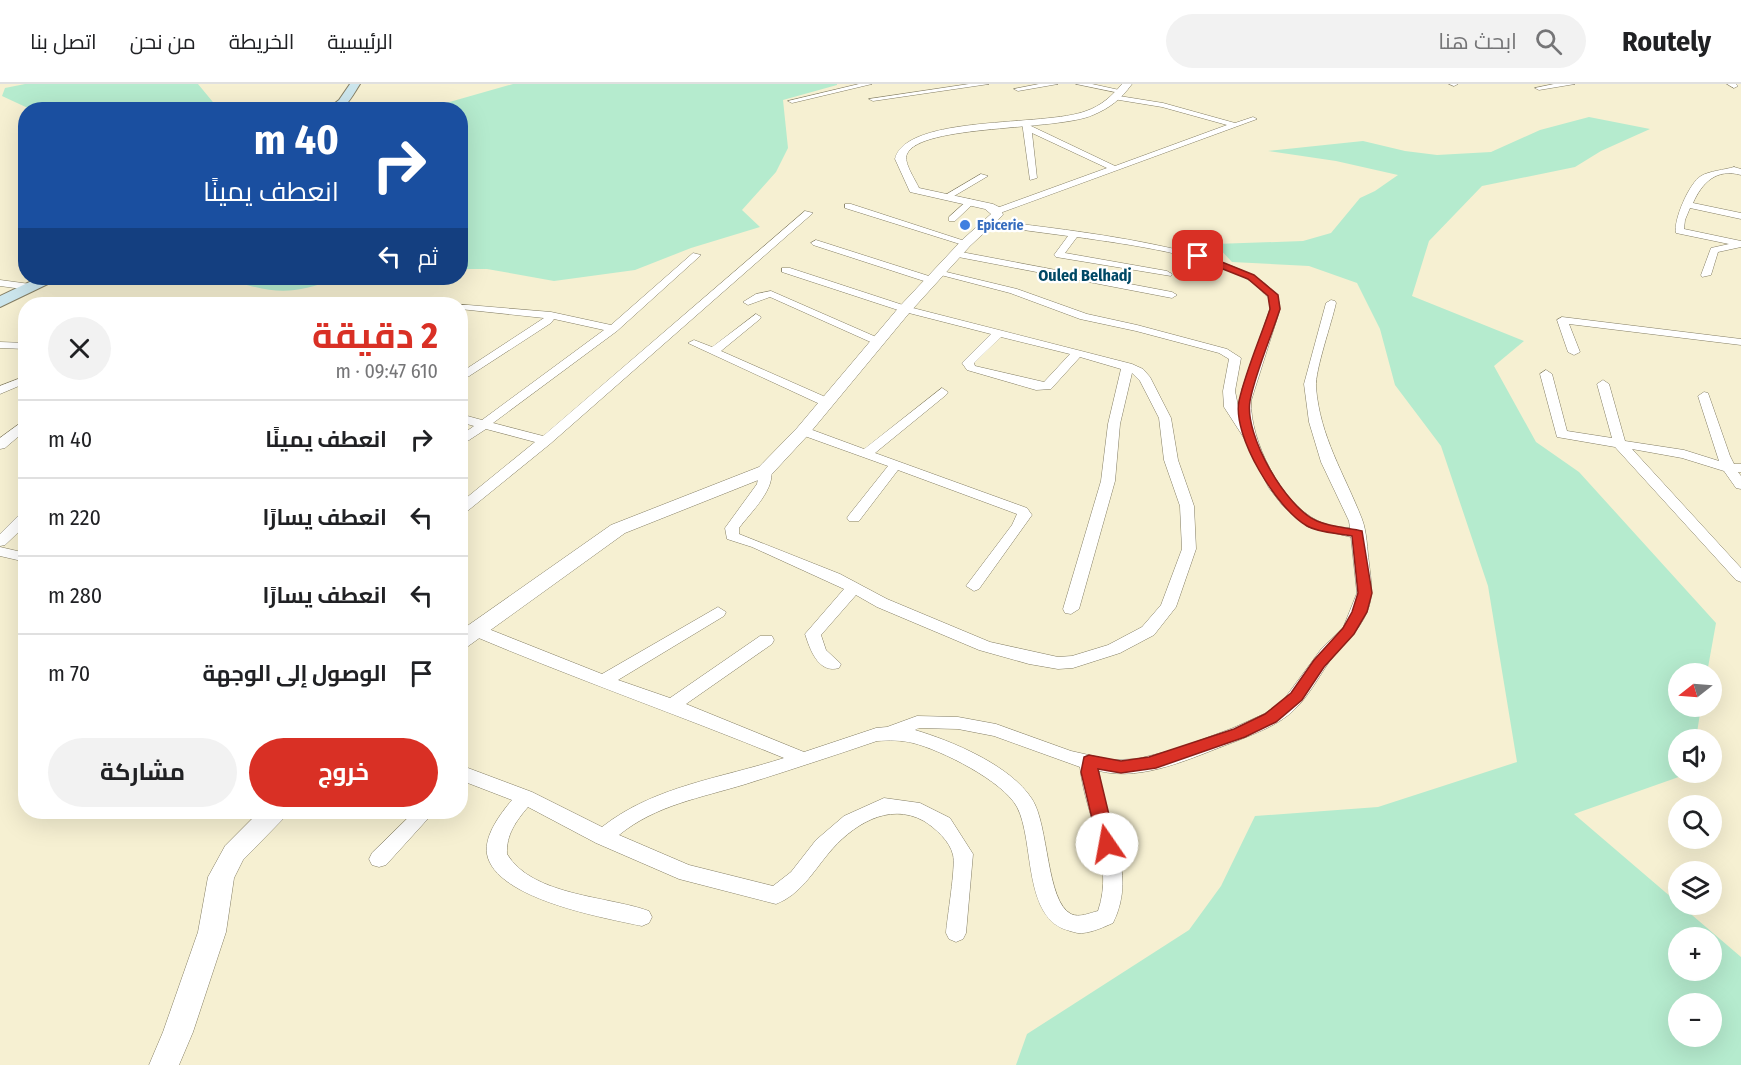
<!DOCTYPE html>
<html lang="ar">
<meta charset="utf-8">
<style>
body{margin:0;font-family:"Fira Sans Condensed",Cairo,sans-serif;background:#f2f2f2;color:#202124;direction:rtl;height:100vh;display:flex;flex-direction:column;font-size:22px;white-space:nowrap}
*{box-sizing:border-box;margin:0}
p{font-size:20px;color:#757577}
.icon{flex:none;width:33px;height:33px;fill:none;stroke:currentColor;stroke-width:2;stroke-linecap:round;stroke-linejoin:round}
.map{position:relative;flex:1;overflow:hidden;direction:ltr}
.side{position:absolute;left:18px;top:213px;width:450px;height:522px;display:flex;flex-direction:column;background:#fff;border-radius:24px;box-shadow:0 6px 24px #0002;direction:rtl}
.side>*{flex:none}
.top-card{position:absolute;left:18px;top:18px;width:450px;height:183px;border-radius:24px;box-shadow:0 6px 24px #0002;direction:rtl;background:#1a4fa0;color:#fff;overflow:hidden}
.needle{width:39px;rotate:253deg}
.fabs{position:absolute;left:1668px;top:579px;display:grid;gap:12px}
.fabs a{display:grid;place-items:center;width:54px;height:54px;border-radius:50%;background:#fff;box-shadow:0 6px 24px #0002;font-size:30px}
.pin{position:absolute;display:grid;place-items:center;width:51px;height:51px;color:#fff;margin:-26px;border-radius:12px;box-shadow:0 3px 9px #0006}
.me{position:absolute;width:66px;margin:-33px;rotate:348deg;stroke-linejoin:round;filter:drop-shadow(0 0 4px #0008)}
.turn{display:flex;align-items:center;gap:21px;height:126px;padding:0 30px;font-size:27px}
.turn .icon{width:78px;height:78px;stroke-width:2.5}
.turn b{display:block;font-size:42px;line-height:51px}
.then{display:flex;align-items:center;height:57px;padding:0 30px;background:#0003;gap:12px;font-size:22px}
.round{display:grid;place-items:center;flex:none;width:63px;height:63px;border-radius:32px;background:#f2f2f2}
.head{display:flex;align-items:center;justify-content:space-between;height:102px;padding:0 30px}
h1{font-size:36px;font-weight:700;line-height:45px;color:#d93025}
.button{display:flex;gap:12px;margin-top:auto;padding:12px 30px}
.button a{flex:1;height:69px;border-radius:36px;background:#d93025;color:#fff;font-size:24px;font-weight:700;line-height:69px;text-align:center}
.button a+a{background:#f2f2f2;color:#202124}
ul{padding:0;list-style:none}
li{display:flex;align-items:center;gap:18px;height:78px;padding:0 30px;border-top:2px solid #e0e0e0}
li div{flex:1}
li b{display:block;font-size:22px}
li em{font-style:normal}
header{display:flex;align-items:center;gap:36px;box-sizing:border-box;height:84px;padding:0 30px;background:#fff;border-bottom:2px solid #e0e0e0}
header strong{font-size:28px}
nav{display:flex;gap:33px;margin-inline-start:auto;font-size:21px}
.search{width:420px;height:54px;background:#f2f2f2;display:flex;align-items:center;gap:15px;box-sizing:border-box;padding:0 21px;border-radius:33px;color:#757577;font-size:22px}
.map>svg:first-child{display:block}
</style>
<header>
<strong>Routely</strong>
<div class="search"><svg class="icon" aria-label="search" viewBox="0 0 24 24"><circle cx="10" cy="10" r="6"/><path d="M15 15l6 6"/></svg>ابحث هنا</div>
<nav><a>الرئيسية</a><a>الخريطة</a><a>من نحن</a><a>اتصل بنا</a></nav>
</header>
<div class="map">
<svg width="1741" height="981" viewBox="0 0 1741 981">
<rect width="100%" height="100%" fill="#f6f0d2"/>
<path fill="#b5ebce" fill-rule="evenodd" d="M 25,0 L 198,0 L 217,23 L 216,26 L 30,25 L 2,12 L 5,4 Z
M 513,0 L 837,0 L 837,1 L 783,16 L 788,64 L 776,88 L 742,126 L 760,143 L 691,164 L 635,186 L 554,197 L 487,185 L 461,185 L 460,26 L 434,25 L 446,19 Z
M 1589,33 L 1650,45 L 1601,67 L 1575,83 L 1482,102 L 1429,157 L 1412,212 L 1524,257 L 1494,282 L 1536,358 L 1579,388 L 1716,539 L 1707,589 L 1678,590 L 1678,622 L 1701,623 L 1696,655 L 1678,656 L 1678,688 L 1690,689 L 1574,730 L 1741,873 L 1741,981 L 1016,981 L 1027,950 L 1189,846 L 1221,802 L 1255,732 L 1378,723 L 1517,678 L 1488,502 L 1441,362 L 1395,301 L 1380,245 L 1357,199 L 1309,182 L 1232,178 L 1215,160 L 1303,157 L 1331,149 L 1360,114 L 1375,107 L 1398,91 L 1336,77 L 1268,67 L 1363,57 L 1405,67 L 1437,71 L 1491,68 L 1540,46 ZM 1678,854 L 1712,854 L 1712,886 L 1678,886 ZM 1678,920 L 1712,920 L 1712,952 L 1678,952 Z
M 222,194 L 338,194 C 287,213 274,209 222,194 Z"/>
<g fill="none" stroke-linecap="round" stroke-linejoin="round">
<g stroke="#847e64" stroke-width="1">
<path id="minor" d="M 859,0 L 872,0 L 792,19 L 788,17 Z
M 969,0 L 989,0 L 873,17 L 869,15 Z
M 1039,0 L 1058,0 L 1018,7 L 1014,5 Z
M 1076,0 L 1092,0 L 1124,7 L 1120,9 Z
M 1449,0 L 1458,0 L 1454,2 Z
M 1554,0 L 1575,0 L 1539,6 L 1535,4 Z
M 1727,0 L 1736,0 L 1738,2 L 1734,4 Z
M 1113,11 L 1163,19 L 1235,39 L 1253,33 L 1257,35 L 1000,129 L 994,129 L 994,125 L 1107,84 L 1032,49 L 1037,94 L 1030,96 L 1022,38 L 1028,38 L 1031,42 L 1115,82 L 1227,41 L 1162,23 L 1113,15 Z
M 1734,83 L 1741,85 L 1741,91 C 1716,84 1702,99 1693,119 L 1741,129 L 1741,135 L 1690,124 L 1685,136 L 1684,145 L 1741,157 L 1741,163 L 1718,168 L 1711,191 L 1702,193 L 1701,191 L 1711,164 L 1729,160 L 1676,149 C 1673,137 1689,99 1701,92 C 1709,87 1724,86 1734,83 Z
M 981,90 L 988,92 L 949,115 L 942,113 Z
M 969,115 L 976,117 L 955,137 L 949,137 L 949,133 Z
M 845,120 L 851,120 L 971,159 L 963,161 L 845,124 Z
M 805,127 L 813,129 L 550,360 L 465,429 L 460,430 L 460,419 L 535,358 L 486,345 L 460,362 L 460,352 L 474,342 L 460,338 L 460,330 L 482,336 L 604,246 L 554,235 L 551,239 L 460,298 L 460,289 L 544,234 L 460,225 L 460,220 L 456,220 L 551,228 L 611,241 L 693,169 L 701,171 L 617,247 L 493,339 L 543,352 Z
M 988,136 C 1036,143 1282,164 1280,225 L 1251,317 C 1250,357 1281,419 1318,437 C 1328,442 1339,443 1350,444 L 1349,437 L 1321,378 L 1309,338 L 1304,300 L 1326,219 L 1331,216 L 1335,217 L 1336,219 C 1332,238 1315,286 1316,303 C 1320,353 1344,389 1362,435 C 1367,448 1367,465 1369,479 C 1371,497 1374,511 1367,528 C 1358,549 1342,561 1329,578 C 1318,594 1308,613 1294,626 C 1279,641 1254,650 1234,658 C 1193,673 1144,698 1099,687 C 1104,740 1139,787 1113,839 C 1104,843 1093,848 1083,849 C 1079,850 1074,848 1070,847 C 1022,836 1035,757 1017,723 C 1003,697 941,666 913,659 C 901,656 889,656 877,657 C 833,672 790,686 746,700 C 700,714 656,721 619,751 L 689,781 L 773,802 L 791,788 L 816,756 L 844,732 L 884,714 L 920,719 L 950,734 L 973,770 L 966,849 L 963,855 L 956,858 L 949,855 L 946,849 C 947,834 956,782 953,771 C 950,757 935,744 924,737 C 888,717 851,742 828,770 C 813,788 800,811 776,820 L 679,795 L 596,759 L 528,723 C 516,737 506,751 507,770 C 532,812 608,812 649,827 L 652,833 L 649,839 L 642,842 C 605,834 495,815 487,770 C 484,751 501,729 512,716 L 460,696 L 460,681 L 532,708 L 602,743 C 654,702 722,694 784,674 C 679,631 573,594 469,550 L 467,546 L 469,542 L 481,542 L 602,590 L 718,523 L 726,528 L 724,532 L 618,596 L 670,614 L 760,552 L 772,552 L 774,556 L 772,560 L 686,620 L 804,668 L 876,644 L 887,643 L 917,632 L 958,633 L 996,640 L 1071,667 L 1111,676 L 1137,675 L 1177,665 L 1233,644 L 1264,630 L 1282,618 L 1322,564 L 1343,544 L 1357,509 L 1351,453 L 1308,443 L 1283,422 L 1269,404 L 1244,354 L 1224,323 L 1223,307 L 1229,275 L 1219,269 L 1136,247 L 1080,235 L 1010,209 L 933,189 L 938,186 L 1017,205 L 1087,230 L 1137,241 L 1227,265 L 1241,274 L 1235,307 L 1239,327 L 1242,305 L 1270,225 L 1269,214 C 1263,209 1258,202 1252,198 C 1212,171 1125,160 1077,153 L 1065,169 L 1167,187 L 1172,190 L 1171,192 L 1056,173 L 1054,171 L 1068,152 L 985,141 L 983,139 ZM 919,644 L 958,645 L 994,652 L 1080,683 C 1085,731 1115,778 1098,827 C 1089,829 1080,834 1071,830 C 1046,817 1049,741 1032,715 C 1010,681 952,657 915,646 Z
M 816,156 L 935,194 L 936,196 L 927,198 L 813,161 L 811,159 Z
M 956,167 L 1172,208 L 1177,211 L 1172,214 L 953,172 L 953,168 Z
M 782,184 L 790,184 L 909,223 L 1132,280 L 1143,285 L 1150,293 L 1171,334 L 1178,376 L 1194,422 L 1196,465 L 1176,523 L 1154,551 L 1120,569 L 1073,584 L 1058,585 L 1029,580 L 979,566 L 877,523 L 856,511 L 821,551 L 826,566 L 841,580 L 839,584 C 818,590 810,565 805,550 L 844,505 L 752,463 L 727,455 L 725,444 L 757,400 L 760,384 L 770,384 C 778,403 750,429 739,444 L 739,450 L 840,490 L 887,515 L 990,558 L 1058,573 L 1072,572 L 1108,561 L 1142,543 L 1161,521 L 1182,465 L 1180,422 L 1164,376 L 1159,334 L 1140,297 L 1132,289 L 1120,340 L 1115,397 L 1079,525 L 1071,530 L 1065,529 L 1063,525 L 1101,397 L 1108,340 L 1121,285 L 1080,273 L 1051,305 L 1036,306 L 967,286 L 962,279 L 991,250 L 901,227 L 782,188 ZM 1001,253 L 1070,270 L 1044,298 L 975,282 L 974,279 Z
M 0,196 L 30,200 L 35,203 L 30,206 L 0,202 Z
M 771,207 L 883,256 L 885,258 L 879,261 L 875,260 L 770,213 L 748,221 L 743,218 L 756,210 Z
M 756,230 L 761,233 L 760,235 L 721,267 L 830,315 L 830,321 L 822,321 L 688,259 L 694,256 L 712,263 Z
M 1562,233 L 1741,255 L 1741,261 L 1569,240 L 1580,268 L 1574,271 L 1568,268 L 1557,236 Z
M 0,258 L 26,259 L 26,265 L 0,264 Z
M 1546,286 L 1552,290 L 1567,347 L 1612,354 L 1597,300 L 1603,296 L 1609,300 L 1625,357 L 1684,366 L 1719,377 L 1698,312 L 1704,308 L 1708,309 L 1730,372 L 1734,380 L 1741,380 L 1741,388 L 1738,388 L 1741,392 L 1741,405 L 1736,404 L 1724,387 L 1682,374 L 1632,365 L 1741,484 L 1741,498 L 1736,496 L 1615,363 L 1557,353 L 1540,290 Z
M 26,292 L 26,299 L 0,310 L 0,302 Z
M 942,304 L 948,308 L 946,311 L 875,369 L 1027,424 L 1032,431 L 979,505 L 974,507 L 966,502 L 1012,441 L 1017,430 L 898,386 L 859,437 L 849,437 L 847,434 L 849,431 L 888,382 L 799,350 L 797,347 L 803,343 L 807,344 L 864,365 Z
M 26,335 L 26,346 L 5,364 L 0,365 L 0,354 Z
M 26,428 L 26,441 L 5,461 L 0,462 L 0,450 L 21,429 Z
M 0,463 L 26,469 L 26,478 L 0,472 Z
M 414,728 L 434,728 L 386,781 L 379,783 L 372,781 L 369,775 L 372,769 Z"/>
</g>
<g stroke="#847e64" stroke-width="1">
<path id="tertiary" d="M 1122,0 L 1132,0 C 1121,15 1110,24 1093,31 C 1058,47 920,40 907,70 C 903,78 915,95 919,104 L 993,120 L 1001,124 L 1003,131 L 970,162 L 910,228 L 809,350 L 771,391 L 625,449 L 467,563 L 460,565 L 460,547 L 611,441 L 759,383 L 797,344 L 900,222 L 962,156 L 991,130 L 985,125 L 910,108 L 895,75 C 906,30 1045,43 1086,27 C 1101,22 1112,12 1122,0 Z
M 259,728 L 286,728 L 283,735 L 243,776 L 234,794 L 226,848 L 193,948 L 179,981 L 149,981 L 163,948 L 198,848 L 208,793 L 225,762 Z"/>
</g>
<g stroke="#847e64" stroke-width="2">
<path id="secondary" d="M 350,0 L 360,0 C 349,17 347,26 326,26 L 339,16 Z
M 38,194 L 57,194 L 54,197 L 0,223 L 0,212 Z"/>
</g>
<use href="#minor" fill="#fff" fill-rule="evenodd"/>
<use href="#tertiary" fill="#fff" fill-rule="evenodd"/>
<use href="#secondary" fill="#cce6ed" fill-rule="evenodd"/>
</g>
<path fill="#d93025" stroke="#8d1f18" stroke-width="1.5" d="M 1195,170 L 1202,170 L 1254,191 L 1278,211 L 1280,225 C 1271,253 1255,290 1250,317 C 1244,351 1286,424 1317,437 C 1331,443 1348,444 1362,447 L 1372,509 L 1367,528 L 1354,550 L 1324,583 L 1302,616 L 1276,638 L 1245,653 L 1156,684 L 1121,689 L 1098,685 L 1116,760 L 1113,765 L 1107,768 L 1101,765 L 1098,760 L 1081,688 L 1084,673 L 1089,671 L 1121,677 L 1149,673 L 1234,645 L 1265,630 L 1291,609 L 1314,576 L 1343,544 L 1352,528 L 1358,509 L 1352,452 C 1338,449 1319,449 1307,442 C 1277,425 1232,352 1239,317 C 1246,286 1260,255 1270,225 L 1268,212 L 1248,195 L 1195,174 Z"/>
<circle fill="#3f7fe0" stroke="#fff" stroke-width="2" cx="965" cy="141" r="6"/>
<g text-anchor="middle" dominant-baseline="central" stroke-width="4.5" stroke-linejoin="round" paint-order="stroke">
<g font-size="14" font-weight="bold" fill="#366cbe" stroke="#fff" text-anchor="start">
<text x="977" y="141">Epicerie</text>
</g>
<g font-size="16" font-weight="bold" fill="#004865" stroke="#fff">
<text x="1085" y="191">Ouled Belhadj</text>
</g>
</g>
</svg>
<div class="fabs">
<a><svg class="needle" viewBox="-14 -14 28 28"><path d="M0-13l5 13h-10z" fill="#e53935"/><path d="M0 13l5-13h-10z" fill="#757577"/></svg></a>
<a><svg class="icon" aria-label="sound" viewBox="0 0 24 24"><path d="M4 9h4l5-4v14l-5-4H4zM17 9q2 3 0 6"/></svg></a>
<a><svg class="icon" aria-label="search" viewBox="0 0 24 24"><circle cx="10" cy="10" r="6"/><path d="M15 15l6 6"/></svg></a>
<a><svg class="icon" aria-label="layers" viewBox="0 0 24 24"><path d="M12 4l9 5-9 5-9-5zM3 14l9 5 9-5"/></svg></a>
<a>+</a>
<a>−</a>
</div>
<div class="pin" style="left:1198px;top:172px;background:#d93025"><svg class="icon" aria-label="arrive" viewBox="0 0 24 24"><path d="M6 21V4h12l-3 4 3 4H6"/></svg></div>
<svg class="me" style="left:1107px;top:760px" viewBox="-20 -20 40 40"><circle r="19" fill="#fff"/><path d="M0-13L10 11 0 6-10 11z" fill="#d93025"/></svg>
<div class="top-card">
<div class="turn"><svg class="icon" aria-label="right" viewBox="0 0 24 24"><path d="M7 20v-9h11M14 6l5 5-5 5"/></svg><div><b>40 m</b>انعطف يمينًا</div></div>
<div class="then">ثم<svg class="icon" aria-label="left" viewBox="0 0 24 24"><path d="M17 20v-9H6M10 6l-5 5 5 5"/></svg></div>
</div>
<section class="side">
<div class="head"><div><h1>2 دقيقة</h1><p>610 m · 09:47</p></div><a class="round"><svg class="icon" aria-label="close" viewBox="0 0 24 24"><path d="M6 6l12 12M18 6L6 18"/></svg></a></div>
<ul>
<li><svg class="icon" aria-label="right" viewBox="0 0 24 24"><path d="M7 20v-9h11M14 6l5 5-5 5"/></svg><div><b>انعطف يمينًا</b></div><em>40 m</em></li>
<li><svg class="icon" aria-label="left" viewBox="0 0 24 24"><path d="M17 20v-9H6M10 6l-5 5 5 5"/></svg><div><b>انعطف يسارًا</b></div><em>220 m</em></li>
<li><svg class="icon" aria-label="left" viewBox="0 0 24 24"><path d="M17 20v-9H6M10 6l-5 5 5 5"/></svg><div><b>انعطف يسارًا</b></div><em>280 m</em></li>
<li><svg class="icon" aria-label="arrive" viewBox="0 0 24 24"><path d="M6 21V4h12l-3 4 3 4H6"/></svg><div><b>الوصول إلى الوجهة</b></div><em>70 m</em></li>
</ul>
<div class="button"><a>خروج</a><a>مشاركة</a></div>
</section>
</div>
